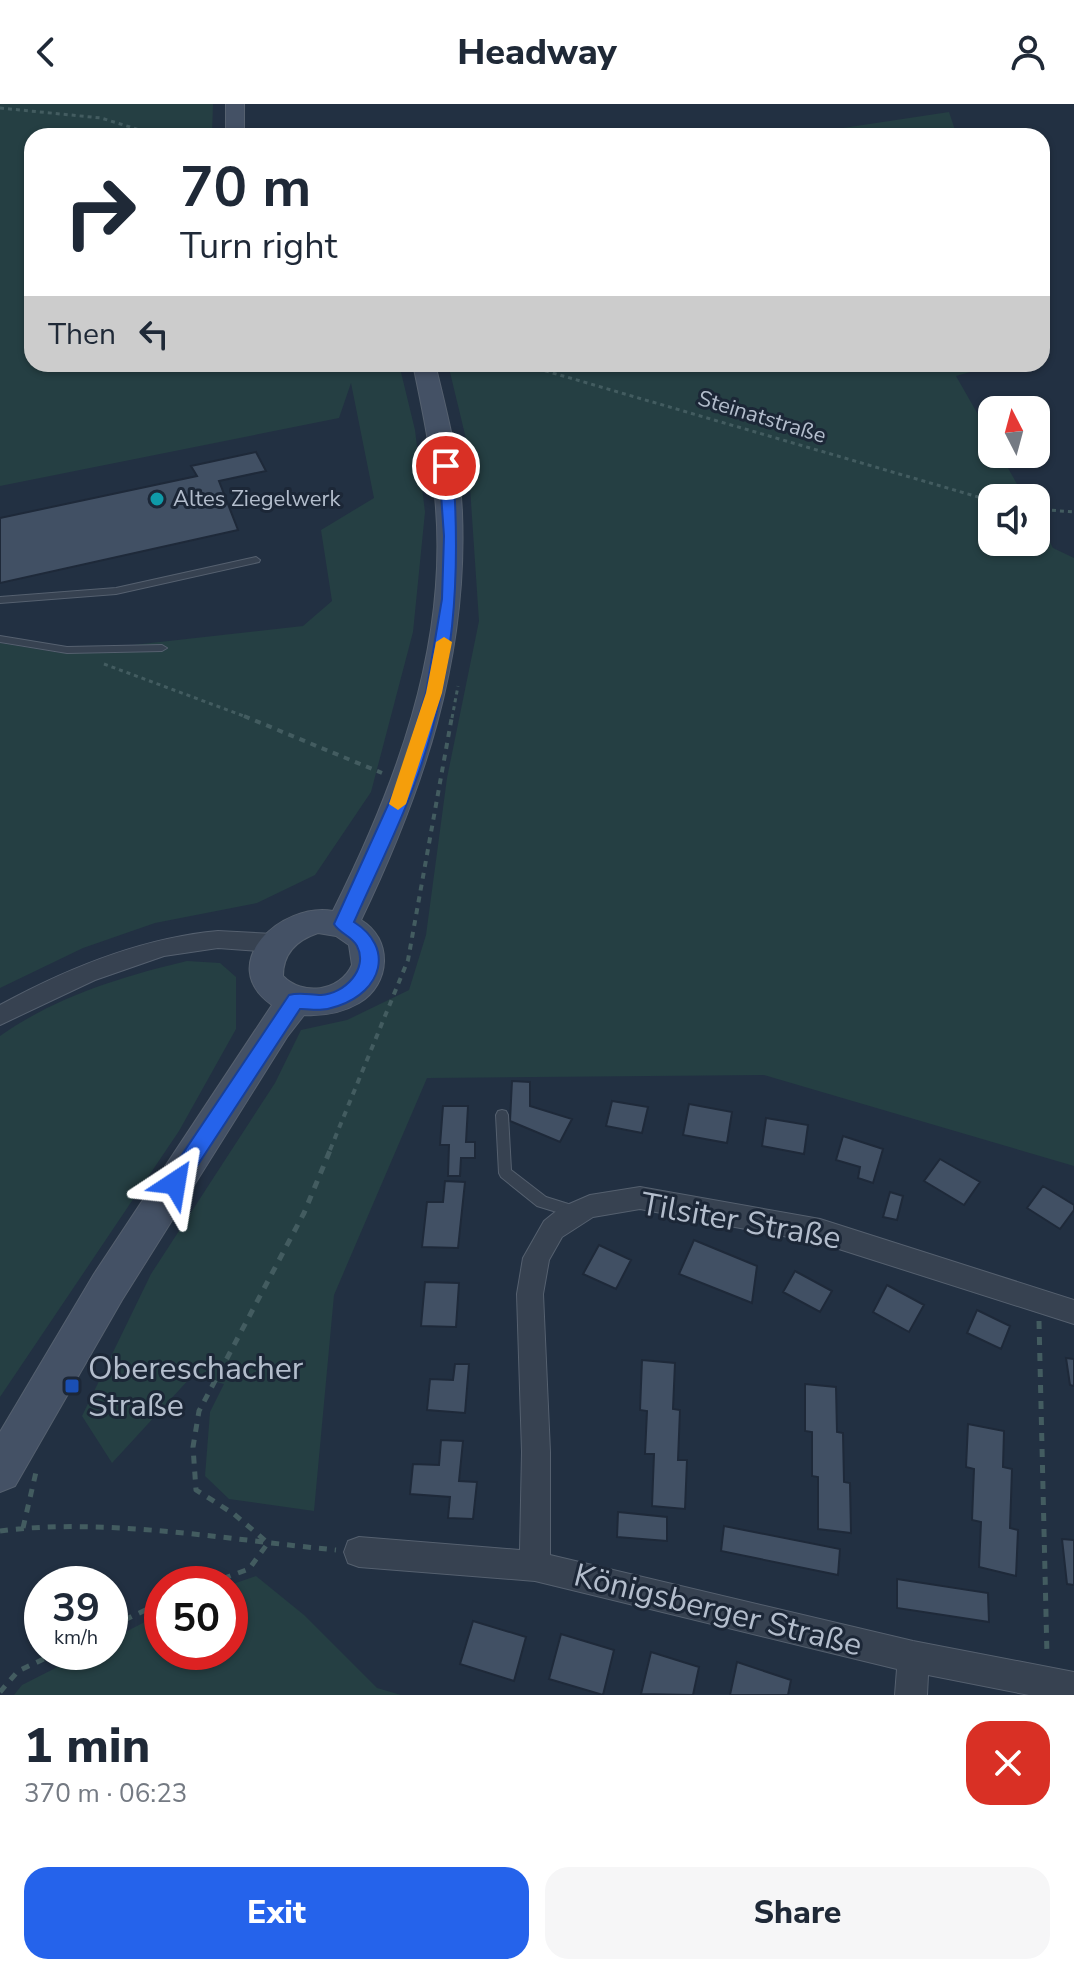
<!DOCTYPE html>
<meta charset="utf-8">
<style>
body{margin:0;font-family:"Nunito Sans",sans-serif;background:#f6f6f7;color:#1f2937;height:100vh;display:flex;flex-direction:column;font-size:30px;white-space:nowrap}
*{box-sizing:border-box;margin:0}
p{font-size:26px;color:#747a83}
.icon{flex:none;width:44px;height:44px;fill:none;stroke:currentColor;stroke-width:2;stroke-linecap:round;stroke-linejoin:round}
.map{position:relative;height:1591px;overflow:hidden}
.sheet{display:flex;flex-direction:column;background:#fff;flex:1}
.sheet>*{flex:none}
.guide{position:absolute;left:24px;top:24px;width:1026px;height:244px;border-radius:24px;box-shadow:0 2px 6px #0004;background:#fff;color:#1f2937;overflow:hidden}
.needle{width:52px;rotate:354deg}
.buttons{position:absolute;left:978px;top:292px;display:grid;gap:16px}
.buttons a{display:grid;place-items:center;width:72px;height:72px;border-radius:16px;background:#fff;box-shadow:0 2px 6px #0004;font-size:40px}
.speed{position:absolute;left:24px;top:1462px;display:flex;gap:16px;font-size:40px;font-weight:700;text-align:center}
.speed>*{display:grid;place-content:center;width:104px;height:104px;border-radius:50%;background:#fff;box-shadow:0 2px 6px #0004;line-height:1}
.speed small{font-size:20px;font-weight:400}
.speed .limit{border:12px solid #d22;background:#fff;color:#111}
.pin{position:absolute;display:grid;place-items:center;width:68px;height:68px;color:#fff;margin:-34px;border:4px solid #fff;border-radius:50%;box-shadow:0 2px 8px #0007}
.me{position:absolute;width:88px;margin:-44px;rotate:33deg;stroke-linejoin:round;filter:drop-shadow(0 0 6px #0008)}
.turn{display:flex;align-items:center;gap:28px;height:168px;padding:0 24px;font-size:36px}
.turn .icon{width:104px;height:104px;stroke-width:2.5}
.turn b{display:block;font-size:56px;line-height:68px}
.then{display:flex;align-items:center;height:76px;padding:0 24px;background:#0003;gap:16px;font-size:30px}
.round{display:grid;place-items:center;flex:none;width:84px;height:84px;border-radius:24px;background:#f6f6f7}
.overview{display:flex;align-items:center;justify-content:space-between;height:136px;padding:0 24px}
h1{font-size:48px;font-weight:800;line-height:60px}
.action{display:flex;gap:16px;margin-top:auto;padding:16px 24px}
.action a{flex:1;height:92px;border-radius:24px;background:#2563eb;color:#fff;font-size:32px;font-weight:800;line-height:92px;text-align:center}
.action a+a{background:#f6f6f7;color:#1f2937}
header{display:flex;justify-content:space-between;align-items:center;height:104px;padding:0 24px;background:#fff;font-size:36px;font-weight:800}
.map>svg:first-child{display:block}
</style>
<header><svg class="icon" aria-label="back" viewBox="0 0 24 24"><path d="M15 5l-7 7 7 7"/></svg>Headway<svg class="icon" aria-label="person" viewBox="0 0 24 24"><circle cx="12" cy="8" r="4"/><path d="M4 21q1-7 8-7t8 7"/></svg></header>
<div class="map">
<svg width="1074" height="1591" viewBox="0 0 1074 1591">
<rect width="100%" height="100%" fill="#223042"/>
<path fill="#253f43" d="M 0,0 L 213,0 L 212,32 L 32,32 L 32,260 L 399,260 L 415,326 L 425,408 L 413,528 L 371,688 L 315,771 L 257,799 L 155,819 L 83,844 L 0,884 L 0,539 L 61,549 L 303,522 L 332,497 L 321,426 L 374,394 L 351,279 L 339,314 L 0,382 Z
M 949,8 L 957,32 L 790,32 Z
M 448,260 L 998,260 L 956,272 L 992,335 L 992,350 L 1000,350 L 1025,394 L 992,394 L 992,438 L 1036,438 L 1036,413 L 1053,444 L 1074,454 L 1074,1062 L 764,971 L 427,974 L 334,1191 L 314,1407 L 229,1395 L 205,1372 L 210,1308 L 224,1280 L 192,1272 L 112,1359 L 82,1312 L 151,1170 L 275,979 L 301,926 L 347,916 L 409,886 L 426,831 L 447,674 L 479,517 L 467,339 Z
M 187,857 L 220,859 L 236,873 L 236,925 L 179,1027 L 0,1293 L 0,932 C 55,893 123,872 187,857 Z
M 256,1472 L 304,1511 L 377,1584 L 401,1591 L 14,1591 L 22,1581 L 87,1548 L 110,1548 L 110,1536 L 162,1509 L 162,1548 L 230,1548 L 230,1481 Z"/>
<path fill="#415064" stroke="#1e2939" stroke-width="2" d="M 256,348 L 266,367 L 219,377 L 238,426 L 0,479 L 0,414 L 197,372 L 191,362 Z
M 512,977 L 530,978 L 530,1002 L 572,1015 L 560,1038 L 510,1017 Z
M 612,997 L 648,1003 L 642,1029 L 606,1022 Z
M 689,1000 L 732,1008 L 727,1039 L 683,1031 Z
M 443,1002 L 468,1002 L 466,1038 L 475,1038 L 475,1054 L 461,1054 L 460,1072 L 448,1072 L 449,1041 L 440,1041 Z
M 766,1014 L 808,1021 L 804,1050 L 762,1042 Z
M 843,1032 L 883,1045 L 873,1079 L 858,1074 L 860,1063 L 836,1056 Z
M 940,1055 L 980,1078 L 964,1101 L 924,1077 Z
M 445,1077 L 465,1078 L 458,1144 L 422,1143 L 427,1098 L 443,1098 Z
M 1043,1082 L 1074,1101 L 1074,1106 L 1060,1125 L 1027,1104 Z
M 890,1088 L 903,1092 L 897,1116 L 883,1113 Z
M 694,1136 L 757,1162 L 752,1199 L 679,1170 Z
M 599,1141 L 631,1156 L 616,1185 L 583,1170 Z
M 795,1167 L 832,1187 L 820,1208 L 783,1188 Z
M 425,1178 L 459,1179 L 456,1223 L 421,1222 Z
M 887,1181 L 924,1201 L 909,1228 L 873,1208 Z
M 977,1206 L 1010,1222 L 1001,1245 L 967,1229 Z
M 1066,1254 L 1074,1255 L 1074,1282 L 1070,1281 Z
M 642,1256 L 675,1259 L 673,1305 L 680,1306 L 678,1356 L 687,1356 L 685,1405 L 652,1402 L 654,1350 L 645,1350 L 647,1307 L 640,1306 Z
M 455,1260 L 469,1260 L 465,1309 L 427,1306 L 430,1275 L 453,1276 Z
M 805,1280 L 836,1283 L 837,1328 L 843,1329 L 844,1378 L 850,1379 L 851,1429 L 818,1425 L 818,1373 L 812,1372 L 812,1328 L 805,1327 Z
M 968,1320 L 1004,1327 L 1003,1363 L 1012,1365 L 1010,1424 L 1018,1426 L 1016,1472 L 979,1463 L 981,1418 L 972,1416 L 974,1365 L 966,1363 Z
M 441,1336 L 463,1337 L 459,1377 L 477,1378 L 473,1415 L 448,1414 L 450,1393 L 410,1390 L 413,1360 L 439,1361 Z
M 618,1408 L 667,1413 L 667,1437 L 617,1433 Z
M 724,1422 L 840,1445 L 838,1471 L 721,1447 Z
M 1062,1435 L 1074,1436 L 1074,1481 L 1067,1480 Z
M 897,1475 L 988,1489 L 989,1518 L 897,1504 Z
M 473,1517 L 526,1533 L 514,1577 L 460,1560 Z
M 561,1530 L 614,1546 L 603,1591 L 549,1575 Z
M 651,1548 L 699,1563 L 693,1591 L 641,1590 Z
M 737,1558 L 791,1576 L 788,1591 L 730,1591 Z"/>
<g fill="none" stroke-linecap="round" stroke-linejoin="round">
<g stroke="#55606f" stroke-width="2">
<path id="lane" d="M 256,453 L 260,456 L 259,458 L 116,490 L 0,499 L 0,493 L 116,484 Z
M 0,532 L 67,543 L 162,541 L 167,544 L 162,547 L 67,549 L 0,538 Z
M 502,1006 L 506,1007 L 508,1011 L 511,1066 L 546,1093 L 578,1103 L 579,1107 L 578,1111 L 573,1113 L 537,1102 L 501,1073 L 499,1069 L 496,1011 L 498,1007 Z"/>
</g>
<g stroke="#55606f" stroke-width="2">
<path id="street" d="M 218,827 L 274,830 L 282,833 L 285,839 L 282,845 L 274,848 L 218,844 L 164,852 L 95,876 L 0,921 L 0,901 C 68,864 141,834 218,827 Z
M 640,1083 L 820,1115 L 1074,1196 L 1074,1220 L 820,1139 L 640,1105 L 593,1113 L 562,1133 L 549,1156 L 543,1190 L 550,1348 L 550,1451 L 913,1537 L 1074,1568 L 1074,1591 L 1029,1591 L 928,1571 L 927,1591 L 895,1591 L 897,1565 L 535,1477 L 359,1463 L 348,1459 L 344,1448 L 348,1437 L 359,1433 L 520,1446 L 522,1348 L 517,1190 L 523,1154 L 544,1117 L 560,1104 L 590,1091 Z"/>
</g>
<g stroke="#55606f" stroke-width="2">
<path id="secondary" d="M 226,0 L 244,0 L 244,32 L 226,32 Z
M 413,260 L 435,260 C 447,309 460,358 462,409 C 468,555 423,687 361,816 C 393,835 391,880 359,899 C 342,909 323,912 304,911 L 287,933 L 122,1196 L 15,1382 L 0,1388 L 0,1328 L 94,1170 L 272,901 C 214,860 281,798 333,807 C 395,683 447,546 436,404 C 433,355 423,308 413,260 ZM 318,829 L 336,832 L 349,841 L 352,861 C 340,888 302,892 283,872 C 283,849 297,836 318,829 Z"/>
</g>
<path stroke="#435c60" stroke-width="3" stroke-dasharray="4 4" stroke-linecap="butt" d="M 0,4 L 101,14 L 159,32
M 522,260 L 992,397
M 1036,405 L 1074,408
M 104,560 L 249,614
M 452,614 L 458,582"/>
<path stroke="#435c60" stroke-width="4" stroke-dasharray="6 6" stroke-linecap="butt" d="M 244,612 L 382,669
M 330,1046 L 408,856 L 452,612"/>
<path stroke="#435c60" stroke-width="5" stroke-dasharray="8 8" stroke-linecap="butt" d="M 1039,1217 L 1047,1552
M 23,1424 L 36,1368
M 0,1427 C 105,1413 230,1436 336,1446
M 208,1480 L 249,1465 L 268,1439 L 234,1410 L 196,1386 L 193,1343 L 199,1307 L 304,1109 L 331,1044
M 110,1523 L 162,1498
M 0,1588 L 18,1567 L 59,1548"/>
<use href="#lane" fill="#374251" fill-rule="evenodd"/>
<use href="#street" fill="#374251" fill-rule="evenodd"/>
<use href="#secondary" fill="#445165" fill-rule="evenodd"/>
</g>
<path fill="#2563eb" stroke="#184099" stroke-width="2" d="M 446,358 L 453,362 C 461,476 455,570 415,679 C 398,726 374,772 354,818 C 395,844 382,887 338,902 C 325,907 314,906 300,905 L 182,1085 L 175,1088 L 167,1085 L 164,1079 L 167,1073 L 289,891 C 300,888 310,891 321,891 C 344,890 369,865 357,842 C 352,832 340,830 334,820 L 398,679 L 426,589 L 442,495 L 444,432 L 439,362 Z"/>
<path fill="#f59e0b" d="M 444,533 L 452,538 L 442,589 L 406,700 L 398,706 L 389,700 L 426,589 L 436,538 Z"/>
<circle fill="#0f9aa8" stroke="#1c2737" stroke-width="3" cx="157" cy="395" r="8"/>
<rect fill="#1a4fb4" stroke="#1c2737" stroke-width="3" x="64" y="1274" width="16" height="16" rx="4"/>
<g text-anchor="middle" dominant-baseline="central" stroke-width="6" stroke-linejoin="round" paint-order="stroke">
<g font-size="22" fill="#b3bdcc" stroke="#1c2737">
<text transform="translate(762 313) rotate(17)">Steinatstraße</text>
</g>
<g font-size="22" fill="#b3bdcc" stroke="#1c2737" text-anchor="start">
<text x="173" y="395">Altes Ziegelwerk</text>
</g>
<g font-size="32" fill="#b3bdcc" stroke="#1c2737">
<text transform="translate(741 1117) rotate(10)">Tilsiter Straße</text>
<text transform="translate(718 1506) rotate(14)">Königsberger Straße</text>
</g>
<g font-size="32" fill="#b3bdcc" stroke="#1c2737" text-anchor="start">
<text x="88" y="1264">Obereschacher<tspan x="88" dy="37">Straße</tspan></text>
</g>
</g>
</svg>
<div class="buttons">
<a><svg class="needle" viewBox="-14 -14 28 28"><path d="M0-13l5 13h-10z" fill="#e53935"/><path d="M0 13l5-13h-10z" fill="#747a83"/></svg></a>
<a><svg class="icon" aria-label="sound" viewBox="0 0 24 24"><path d="M4 9h4l5-4v14l-5-4H4zM17 9q2 3 0 6"/></svg></a>
</div>
<div class="speed"><div>39<small>km/h</small></div><div class="limit">50</div></div>
<div class="pin" style="left:446px;top:362px;background:#d93025"><svg class="icon" aria-label="arrive" viewBox="0 0 24 24"><path d="M6 21V4h12l-3 4 3 4H6"/></svg></div>
<svg class="me" style="left:175px;top:1079px" viewBox="-20 -20 40 40"><path d="M0-17L14 15 0 8-14 15z" fill="#2563eb" stroke="#fff" stroke-width="4"/></svg>
<div class="guide">
<div class="turn"><svg class="icon" aria-label="right" viewBox="0 0 24 24"><path d="M7 20v-9h11M14 6l5 5-5 5"/></svg><div><b>70 m</b>Turn right</div></div>
<div class="then">Then<svg class="icon" aria-label="left" viewBox="0 0 24 24"><path d="M17 20v-9H6M10 6l-5 5 5 5"/></svg></div>
</div>
</div>
<section class="sheet">
<div class="overview"><div><h1>1 min</h1><p>370 m · 06:23</p></div><a class="round" style="background:#d93025;color:#fff"><svg class="icon" aria-label="close" viewBox="0 0 24 24"><path d="M6 6l12 12M18 6L6 18"/></svg></a></div>
<div class="action"><a>Exit</a><a>Share</a></div>
</section>
